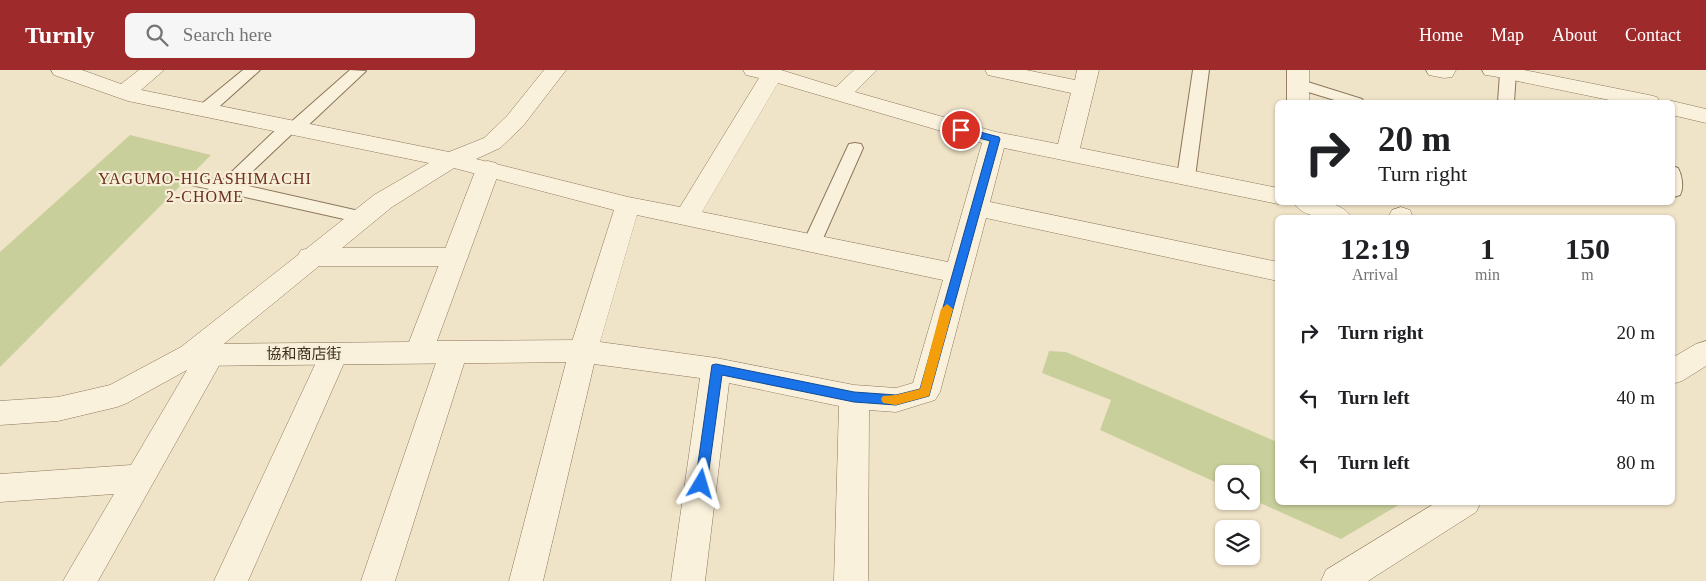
<!DOCTYPE html>
<meta charset="utf-8">
<style>
body{margin:0;font-family:"Times New Roman","Noto Sans JP",serif;background:#f6f6f6;color:#202124;height:100vh;display:flex;flex-direction:column;font-size:19px;white-space:nowrap}
*{box-sizing:border-box;margin:0}
p{font-size:16px;color:#757577}
.icon{flex:none;width:28px;height:28px;fill:none;stroke:currentColor;stroke-width:2;stroke-linecap:round;stroke-linejoin:round}
.map{position:relative;flex:1;overflow:hidden}
.details{position:absolute;left:1275px;top:145px;width:400px;height:290px;display:flex;flex-direction:column;background:#fff;border-radius:8px;box-shadow:0 1px 4px #0004}
.details>*{flex:none}
.banner{position:absolute;left:1275px;top:30px;width:400px;height:105px;border-radius:8px;box-shadow:0 1px 4px #0004;background:#fff;color:#202124;overflow:hidden}
.tools{position:absolute;left:1215px;top:395px;display:grid;gap:10px}
.tools a{display:grid;place-items:center;width:45px;height:45px;border-radius:8px;background:#fff;box-shadow:0 1px 4px #0004;font-size:25px}
.pin{position:absolute;display:grid;place-items:center;width:42px;height:42px;color:#fff;margin:-21px;border:2px solid #fff;border-radius:50%;box-shadow:0 1px 5px #0007}
.me{position:absolute;width:55px;margin:-28px;rotate:7deg;stroke-linejoin:round;filter:drop-shadow(0 0 4px #0008)}
.turn{display:flex;align-items:center;gap:18px;height:105px;padding:0 20px;font-size:22px}
.turn .icon{width:65px;height:65px;stroke-width:2.5}
.turn b{display:block;font-size:35px;line-height:42px}
.eta{display:flex;justify-content:space-evenly;align-items:center;height:85px;text-align:center}
.eta b{font-size:30px;font-weight:800;line-height:35px}
ul{padding:0;list-style:none}
li{display:flex;align-items:center;gap:15px;height:65px;padding:0 20px}
li div{flex:1}
li b{display:block;font-size:19px}
li em{font-style:normal}
header{display:flex;align-items:center;gap:30px;box-sizing:border-box;height:70px;padding:0 25px;background:#9e2a2b;color:#fff}
header strong{font-size:24px}
nav{display:flex;gap:28px;margin-inline-start:auto;font-size:18px}
.search{width:350px;height:45px;background:#f6f6f6;display:flex;align-items:center;gap:12px;box-sizing:border-box;padding:0 18px;border-radius:8px;color:#757577;font-size:19px}
.map>svg:first-child{display:block}
</style>
<header>
<strong>Turnly</strong>
<div class="search"><svg class="icon" aria-label="search" viewBox="0 0 24 24"><circle cx="10" cy="10" r="6"/><path d="M15 15l6 6"/></svg>Search here</div>
<nav><a>Home</a><a>Map</a><a>About</a><a>Contact</a></nav>
</header>
<div class="map">
<svg width="1706" height="511" viewBox="0 0 1706 511">
<rect width="100%" height="100%" fill="#f0e4c8"/>
<path fill="#c9cf9b" d="M 130,65 L 211,85 L 0,297 L 0,182 Z
M 1049,281 L 1066,282 L 1277,372 L 1278,432 L 1402,433 L 1341,469 L 1251,429 L 1251,404 L 1224,404 L 1224,416 L 1100,360 L 1111,330 L 1042,303 Z"/>
<g fill="none" stroke-linecap="round" stroke-linejoin="round">
<g stroke="#8d765c" stroke-width="2">
<path id="service" d="M 243,0 L 260,0 L 211,44 L 199,44 L 197,40 L 199,36 Z
M 350,0 L 366,1 L 301,62 L 293,63 L 239,114 L 368,143 L 371,147 L 368,151 L 362,153 L 187,114 L 184,110 L 187,106 L 193,104 L 222,111 L 283,53 L 291,52 Z
M 1193,0 L 1209,0 L 1195,107 L 1192,111 L 1186,113 L 1180,111 L 1177,107 Z
M 1502,0 L 1514,0 L 1516,3 L 1514,32 L 1498,32 L 1500,3 Z
M 1298,9 L 1362,29 L 1364,32 L 1341,32 L 1292,17 L 1290,14 L 1292,11 Z
M 855,73 L 861,74 L 863,78 L 821,173 L 819,178 L 812,180 L 805,178 L 803,173 L 847,78 L 849,74 Z
M 1672,96 L 1678,98 C 1682,105 1684,118 1680,125 L 1674,127 Z"/>
</g>
<g stroke="#8d765c" stroke-width="1">
<path id="pedestrian" d="M 488,91 L 496,93 L 500,99 L 437,271 L 583,270 L 593,273 L 597,281 L 593,289 L 583,292 L 191,296 L 181,293 L 177,285 L 181,277 L 191,274 L 409,272 L 476,99 L 480,93 Z"/>
</g>
<g stroke="#8d765c" stroke-width="1">
<path id="minor" d="M 51,0 L 82,0 L 121,14 L 139,0 L 164,0 L 141,20 L 449,82 L 484,68 L 507,46 L 544,0 L 566,0 L 523,56 L 500,78 L 476,89 L 628,127 L 680,137 L 759,8 L 746,5 L 743,0 L 781,0 L 836,17 L 854,0 L 877,0 L 855,22 L 996,62 L 1058,74 L 1071,23 L 988,5 L 985,0 L 1026,0 L 1075,10 L 1077,0 L 1099,0 L 1080,78 L 1278,118 L 1278,132 L 1284,132 L 1278,134 L 1004,78 L 990,132 L 1278,192 L 1278,211 L 986,148 L 940,322 L 935,330 L 896,342 L 869,340 L 868,511 L 834,511 L 839,336 L 729,313 L 705,511 L 671,511 L 700,308 L 594,294 L 543,511 L 509,511 L 569,281 L 614,140 L 454,98 L 392,137 L 342,178 L 455,178 L 464,180 L 468,187 L 464,194 L 455,196 L 319,196 L 220,277 L 225,285 L 98,511 L 63,511 L 114,424 L 0,432 L 0,404 L 131,395 L 187,300 L 127,333 L 117,337 L 58,351 L 0,355 L 0,331 L 58,327 L 110,315 L 181,277 L 298,185 L 301,180 L 306,179 L 374,125 L 429,93 L 128,31 L 54,5 ZM 778,13 L 982,73 L 948,192 L 702,142 ZM 637,145 L 943,210 L 913,313 L 896,318 L 854,315 L 716,288 L 600,272 Z
M 1287,0 L 1309,0 L 1309,32 L 1287,32 Z
M 1426,0 L 1456,0 L 1452,7 L 1444,8 L 1429,5 Z
M 1482,0 L 1524,0 L 1649,25 L 1657,27 L 1660,32 L 1619,32 L 1493,6 L 1485,5 Z
M 1672,31 L 1706,39 L 1706,53 L 1672,45 L 1672,32 L 1667,32 Z
M 1293,132 C 1312,132 1341,129 1352,148 C 1333,148 1305,151 1293,132 Z
M 1401,137 L 1410,140 L 1413,148 L 1388,148 L 1392,140 Z
M 1706,271 L 1706,296 L 1682,311 L 1672,314 L 1672,288 L 1696,274 Z
M 334,273 L 344,276 L 348,284 L 248,511 L 214,511 L 320,284 L 324,276 Z
M 453,273 L 463,276 L 467,284 L 395,511 L 361,511 L 439,284 L 443,276 Z
M 1437,432 L 1481,432 L 1476,442 L 1368,511 L 1321,511 L 1326,500 Z"/>
</g>
<use href="#service" fill="#faf1dc" fill-rule="evenodd"/>
<use href="#pedestrian" fill="#faf1dc" fill-rule="evenodd"/>
<use href="#minor" fill="#faf1dc" fill-rule="evenodd"/>
</g>
<path fill="#1a73e8" stroke="#114b97" d="M 957,57 L 961,57 L 999,67 L 1000,69 L 929,326 L 896,335 L 854,332 L 722,305 L 707,414 L 706,419 L 701,420 L 696,419 L 695,414 L 712,295 L 716,294 L 854,322 L 896,325 L 920,319 L 990,71 L 957,62 Z"/>
<path fill="#f59e0b" d="M 947,234 L 953,239 L 929,326 L 896,335 L 883,333 L 881,329 L 883,326 L 896,325 L 920,319 L 941,239 Z"/>
<g text-anchor="middle" dominant-baseline="central" stroke-width="4.5" stroke-linejoin="round" paint-order="stroke">
<g font-size="15" fill="#3d2e20" stroke="#f7eed8">
<text x="304" y="284">協和商店街</text>
</g>
<g font-size="16" letter-spacing="1" fill="#6b2e1e" stroke="#f7eed8">
<text x="205" y="108">YAGUMO-HIGASHIMACHI<tspan x="205" dy="18">2-CHOME</tspan></text>
</g>
</g>
</svg>
<div class="tools">
<a><svg class="icon" aria-label="search" viewBox="0 0 24 24"><circle cx="10" cy="10" r="6"/><path d="M15 15l6 6"/></svg></a>
<a><svg class="icon" aria-label="layers" viewBox="0 0 24 24"><path d="M12 4l9 5-9 5-9-5zM3 14l9 5 9-5"/></svg></a>
</div>
<div class="pin" style="left:961px;top:60px;background:#d93025"><svg class="icon" aria-label="arrive" viewBox="0 0 24 24"><path d="M6 21V4h12l-3 4 3 4H6"/></svg></div>
<svg class="me" style="left:701px;top:414px" viewBox="-20 -20 40 40"><path d="M0-17L14 15 0 8-14 15z" fill="#1a73e8" stroke="#fff" stroke-width="4"/></svg>
<div class="banner">
<div class="turn"><svg class="icon" aria-label="right" viewBox="0 0 24 24"><path d="M7 20v-9h11M14 6l5 5-5 5"/></svg><div><b>20 m</b>Turn right</div></div>
</div>
<section class="details">
<div class="eta">
<div><b>12:19</b><p>Arrival</p></div>
<div><b>1</b><p>min</p></div>
<div><b>150</b><p>m</p></div>
</div>
<ul>
<li><svg class="icon" aria-label="right" viewBox="0 0 24 24"><path d="M7 20v-9h11M14 6l5 5-5 5"/></svg><div><b>Turn right</b></div><em>20 m</em></li>
<li><svg class="icon" aria-label="left" viewBox="0 0 24 24"><path d="M17 20v-9H6M10 6l-5 5 5 5"/></svg><div><b>Turn left</b></div><em>40 m</em></li>
<li><svg class="icon" aria-label="left" viewBox="0 0 24 24"><path d="M17 20v-9H6M10 6l-5 5 5 5"/></svg><div><b>Turn left</b></div><em>80 m</em></li>
</ul>
</section>
</div>
